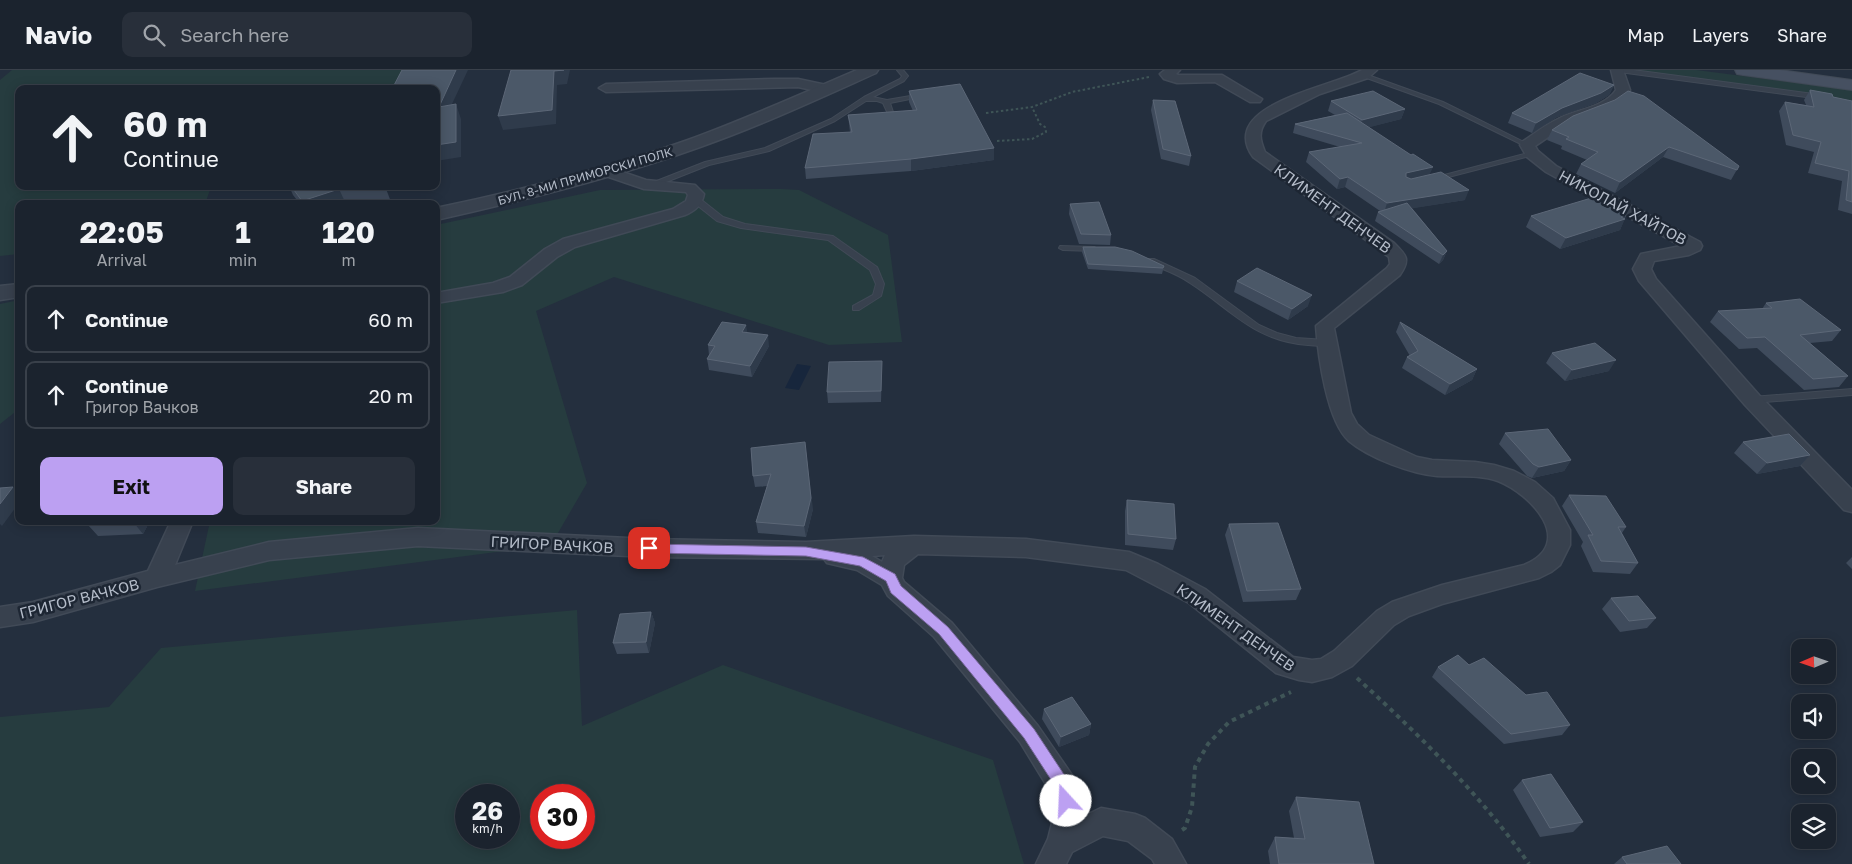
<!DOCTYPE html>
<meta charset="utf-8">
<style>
body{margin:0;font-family:"Golos Text",sans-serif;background:#282f3a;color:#f1f3f6;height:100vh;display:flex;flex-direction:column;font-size:19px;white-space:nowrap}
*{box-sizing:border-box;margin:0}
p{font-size:16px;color:#a0a4aa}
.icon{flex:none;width:28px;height:28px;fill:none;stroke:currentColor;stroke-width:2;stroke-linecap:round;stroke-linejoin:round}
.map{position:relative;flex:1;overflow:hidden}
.drawer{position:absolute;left:15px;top:130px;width:425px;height:325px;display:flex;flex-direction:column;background:#1b232e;border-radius:10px;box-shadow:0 2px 12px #0003,0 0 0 1px #39404a}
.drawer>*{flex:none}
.top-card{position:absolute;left:15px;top:15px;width:425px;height:105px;border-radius:10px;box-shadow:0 2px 12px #0003,0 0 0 1px #39404a;background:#1b232e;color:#f1f3f6;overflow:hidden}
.needle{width:32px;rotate:268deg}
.tools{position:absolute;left:1791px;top:569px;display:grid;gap:10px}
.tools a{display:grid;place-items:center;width:45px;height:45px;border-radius:10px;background:#1b232e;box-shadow:0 2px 12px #0003,0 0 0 1px #39404a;font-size:25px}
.speed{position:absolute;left:455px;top:714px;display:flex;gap:10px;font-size:25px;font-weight:700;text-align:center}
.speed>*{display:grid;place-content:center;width:65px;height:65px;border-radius:50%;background:#1b232e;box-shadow:0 2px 12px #0003,0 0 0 1px #39404a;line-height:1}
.speed small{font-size:12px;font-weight:400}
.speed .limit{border:8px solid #d22;background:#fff;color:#111}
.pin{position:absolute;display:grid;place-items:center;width:42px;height:42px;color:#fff;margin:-21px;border-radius:10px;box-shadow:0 2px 8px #0006}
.me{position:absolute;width:55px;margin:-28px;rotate:340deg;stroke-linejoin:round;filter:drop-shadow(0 0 4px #0008)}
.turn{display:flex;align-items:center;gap:18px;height:105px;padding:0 25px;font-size:22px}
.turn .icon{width:65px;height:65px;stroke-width:2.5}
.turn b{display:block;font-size:35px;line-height:42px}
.eta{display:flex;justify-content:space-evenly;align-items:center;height:85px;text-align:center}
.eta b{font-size:30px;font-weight:700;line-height:35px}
.primary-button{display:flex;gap:10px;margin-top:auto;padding:10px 25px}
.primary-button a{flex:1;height:58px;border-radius:10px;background:#bca0f2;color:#111;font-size:20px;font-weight:700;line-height:58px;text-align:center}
.primary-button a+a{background:#282f3a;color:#f1f3f6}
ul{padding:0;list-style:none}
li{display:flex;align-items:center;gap:15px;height:68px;margin:0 10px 8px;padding:0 15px;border:2px solid #39404a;border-radius:10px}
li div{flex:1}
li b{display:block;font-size:19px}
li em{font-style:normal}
header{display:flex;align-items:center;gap:30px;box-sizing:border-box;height:70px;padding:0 25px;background:#1b232e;border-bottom:1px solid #39404a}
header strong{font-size:24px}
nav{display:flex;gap:28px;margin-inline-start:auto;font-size:18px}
.search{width:350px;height:45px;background:#282f3a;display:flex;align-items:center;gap:12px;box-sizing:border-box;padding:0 18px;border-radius:10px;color:#a0a4aa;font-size:19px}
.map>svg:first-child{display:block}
</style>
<header>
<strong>Navio</strong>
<div class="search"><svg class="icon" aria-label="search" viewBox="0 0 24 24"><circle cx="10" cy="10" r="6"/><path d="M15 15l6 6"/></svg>Search here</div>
<nav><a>Map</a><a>Layers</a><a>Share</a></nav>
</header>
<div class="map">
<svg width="1852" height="794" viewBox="0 0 1852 794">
<rect width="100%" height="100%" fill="#242f3e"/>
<path fill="#263c3f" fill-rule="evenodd" d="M 12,0 L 406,0 L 393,19 L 19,19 L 19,116 L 233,116 L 210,120 L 205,134 L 19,134 L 19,184 L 0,186 L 0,10 Z
M 1619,0 L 1696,0 L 1852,20 L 1852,31 Z
M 781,119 L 799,120 L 888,165 L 902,272 L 829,275 L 614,207 L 536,241 L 587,413 L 551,475 L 195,521 L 210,451 L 436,451 L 436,155 L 600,120 Z
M 19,230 L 19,339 L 0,354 L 0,234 Z
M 577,540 L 582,656 L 723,595 L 993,690 L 1024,794 L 0,794 L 0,647 L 109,637 L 161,578 ZM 466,725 L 509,725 L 509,768 L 466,768 ZM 541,725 L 584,725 L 584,768 L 541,768 Z"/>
<path fill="#17263c" d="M 797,294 L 811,296 L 799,320 L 785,318 Z"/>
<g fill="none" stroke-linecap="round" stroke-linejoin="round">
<g stroke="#414a57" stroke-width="2">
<path id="service" d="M 897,0 L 903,0 L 908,6 L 904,11 L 873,27 L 887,30 L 922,24 L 925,26 L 890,33 L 894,45 L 893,46 L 889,46 L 883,33 L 877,31 L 866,31 L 835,51 L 769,81 L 709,95 L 656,116 L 649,114 L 705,92 L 765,78 L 831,49 L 864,27 L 900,9 L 902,6 Z
M 1616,0 L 1633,0 L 1821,25 L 1824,27 L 1821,29 L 1619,2 Z
M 1361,4 L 1365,4 L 1443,32 L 1530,75 L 1525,76 L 1439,34 L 1361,6 Z
M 1532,82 L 1534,83 L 1534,85 L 1433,111 L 1429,109 Z
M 693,128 L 699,128 L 723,147 L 745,154 L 833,166 L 877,197 L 884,214 L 881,226 L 859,240 L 853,240 L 853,236 L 873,225 L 876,214 L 870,200 L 828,170 L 741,158 L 717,151 L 693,132 Z
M 1060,176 L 1094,177 L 1098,179 L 1094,181 L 1063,180 L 1059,178 Z
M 1148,189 L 1154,189 L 1195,208 L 1259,255 L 1277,263 L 1296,268 L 1326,270 L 1330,273 C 1325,278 1315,275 1308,275 C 1254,271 1232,240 1190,213 C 1178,204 1162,199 1148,193 Z
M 1852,319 L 1852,325 L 1752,333 L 1747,330 L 1752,327 Z"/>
</g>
<g stroke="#414a57" stroke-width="3">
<path id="minor" d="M 1165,0 L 1180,0 L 1176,4 L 1178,5 L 1222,5 L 1262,29 L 1260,32 L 1250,32 L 1215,12 L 1177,13 L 1164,9 L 1160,4 Z
M 1362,0 L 1377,0 L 1368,8 L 1320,24 L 1266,51 C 1258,62 1260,70 1265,82 L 1394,173 C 1406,185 1411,189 1400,205 L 1334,258 L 1351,343 L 1357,354 L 1369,365 L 1417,387 L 1432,390 L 1475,392 L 1494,395 L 1514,401 L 1535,412 L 1553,428 L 1570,460 L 1570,475 L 1560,495 L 1551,502 L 1539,508 L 1442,534 L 1409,546 L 1394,555 L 1352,596 L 1332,607 L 1312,612 L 1299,610 L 1276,603 L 1189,533 L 1126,500 L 1026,487 L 918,484 L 904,495 L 902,508 L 904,512 L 952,553 L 1038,656 L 1074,708 L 1078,717 L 1082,747 L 1101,738 L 1135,744 L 1145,748 L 1172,769 L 1186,794 L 1155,794 L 1152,789 L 1128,771 L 1103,766 L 1072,782 L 1066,794 L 1036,794 L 1048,769 L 1054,745 L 1050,721 L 1020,672 L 934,567 L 888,526 L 882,515 L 857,500 L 827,493 L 824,489 L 649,487 L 418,476 L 269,490 L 157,517 L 33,552 L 0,557 L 0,537 L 33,532 L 148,501 L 171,451 L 193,451 L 175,495 L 269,472 L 418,458 L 649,469 L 806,472 L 914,466 L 1026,469 L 1129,482 L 1158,494 L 1205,519 L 1293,587 L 1312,590 L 1321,589 L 1334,581 L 1377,541 L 1392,532 L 1442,515 L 1524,495 C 1577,473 1531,424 1498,411 C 1479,404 1457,407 1437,406 C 1412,404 1369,388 1349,371 C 1327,352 1318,285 1316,256 L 1387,198 L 1390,194 L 1389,187 L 1253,87 C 1216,34 1334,17 1362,0 ZM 885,485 L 882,492 L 872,486 Z
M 1611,0 L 1623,0 L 1630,20 C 1615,42 1591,43 1568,54 C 1557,60 1546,69 1535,76 L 1538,81 L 1556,96 L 1700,172 L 1702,176 L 1700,180 L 1689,185 L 1654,191 L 1651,199 L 1656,209 L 1759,325 L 1852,420 L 1852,442 L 1844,440 L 1745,335 L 1639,211 L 1633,199 L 1641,184 L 1681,176 L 1546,102 L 1527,87 L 1520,75 L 1522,72 C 1534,64 1545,55 1558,49 C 1576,39 1604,38 1616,20 Z
M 774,9 L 798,9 L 831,16 L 833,19 L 826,23 L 798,17 L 606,22 L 599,18 L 606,14 Z
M 608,97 L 646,110 L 695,115 L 704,124 C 702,135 695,141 685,145 L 575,177 L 557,187 L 522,215 L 503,222 L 436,233 L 436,223 L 493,213 L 510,207 L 545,179 L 563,169 L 673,139 L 686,131 L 688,125 L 686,122 L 644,119 L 603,105 L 600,102 L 603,99 Z"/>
</g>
<g stroke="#414a57" stroke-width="3">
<path id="tertiary" d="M 857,0 L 878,0 L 876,3 C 818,29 760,56 700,77 C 614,108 526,130 436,150 L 436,138 C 522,120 606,99 688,70 C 746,49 801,24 857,0 Z
M 19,214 L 19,227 L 0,230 L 0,216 Z"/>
</g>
<g stroke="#414a57" stroke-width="2">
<path id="secondary" d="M 1735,0 L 1780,0 L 1852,10 L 1852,20 L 1743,5 L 1737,4 Z"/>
</g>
<path stroke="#3f5557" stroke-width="2" stroke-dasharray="2.5 2.5" stroke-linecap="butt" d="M 986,43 L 1032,37 L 1072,22 L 1149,7
M 997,71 L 1032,69 L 1046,62 L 1045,57 L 1040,54 L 1032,37"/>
<path stroke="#3f5557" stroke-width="4" stroke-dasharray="4.5 4.5" stroke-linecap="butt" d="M 1357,608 C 1420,666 1480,724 1529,794
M 1182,760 L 1185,758 L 1192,737 L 1195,697 L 1208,674 L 1229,652 L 1291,622"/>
<use href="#service" fill="#38414e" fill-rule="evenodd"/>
<use href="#minor" fill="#38414e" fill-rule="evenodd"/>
<use href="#tertiary" fill="#38414e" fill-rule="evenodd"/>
<use href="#secondary" fill="#465061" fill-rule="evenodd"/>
</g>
<path fill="#3f4b5c" d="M 1614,15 L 1609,25 L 1596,33 L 1557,47 L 1532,63 L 1508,53 L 1512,43 Z
M 1810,20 L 1833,27 L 1852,31 L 1852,144 L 1838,140 L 1842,111 L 1808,103 L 1814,82 L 1786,75 L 1779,41 L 1785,32 L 1806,35 L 1804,30 Z
M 909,21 L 994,78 L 994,90 L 911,101 L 806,109 L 805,98 L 850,62 L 848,45 L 913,41 L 909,32 Z
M 1153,30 L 1191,86 L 1189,96 L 1161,89 L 1151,40 Z
M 1331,31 L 1405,39 L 1401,49 L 1369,57 L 1430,104 L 1465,130 L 1412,138 L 1447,181 L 1443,190 L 1439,194 L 1375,151 L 1378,142 L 1380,141 L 1345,117 L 1337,119 L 1306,92 L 1309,82 L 1340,77 L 1293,63 L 1295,54 L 1335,45 L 1328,41 Z
M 1573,46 L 1739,96 L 1731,110 L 1663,87 L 1615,123 L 1576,104 L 1581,94 L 1587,90 L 1561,79 L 1562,76 L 1547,70 L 1552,60 Z
M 289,116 L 385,116 L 391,132 L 358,134 L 300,134 L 293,125 Z
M 1070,134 L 1111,165 L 1110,175 L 1079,174 L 1069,144 Z
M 1622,143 L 1626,145 L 1620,160 L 1560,179 L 1526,157 L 1531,146 Z
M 1083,177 L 1164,196 L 1162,204 L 1088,199 L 1082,182 Z
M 1237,211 L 1308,236 L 1288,250 L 1234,222 Z
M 1766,233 L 1841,260 L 1832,271 L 1810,273 L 1848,306 L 1839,317 L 1804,320 L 1757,278 L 1739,279 L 1710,252 L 1718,241 L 1762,239 Z
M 1400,252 L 1477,299 L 1472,310 L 1445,325 L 1402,298 L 1407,287 L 1410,286 L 1396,262 Z
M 747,262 L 769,276 L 752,307 L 709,300 L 707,289 L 709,285 L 708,275 Z
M 1552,283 L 1609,301 L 1565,311 L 1546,293 Z
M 882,291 L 881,332 L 828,333 L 827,322 Z
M 1505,363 L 1571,390 L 1564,401 L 1532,408 L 1527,406 L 1499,374 Z
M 1743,372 L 1810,385 L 1800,396 L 1757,404 L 1734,383 Z
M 751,378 L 813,439 L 806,467 L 758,463 L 756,452 L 767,416 L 755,417 L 753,406 Z
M 1569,425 L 1626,457 L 1622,463 L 1638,493 L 1630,504 L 1593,502 L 1581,476 L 1583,472 L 1562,436 Z
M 1127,430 L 1176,469 L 1173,480 L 1125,475 L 1125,441 Z
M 91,451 L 150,451 L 143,464 L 98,466 L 88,455 Z
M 1229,454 L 1301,519 L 1296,530 L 1243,532 L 1225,465 Z
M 1852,487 L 1852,499 L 1846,493 Z
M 1611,528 L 1656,548 L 1647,558 L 1620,562 L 1602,539 Z
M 651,542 L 655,553 L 649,583 L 617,584 L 613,573 Z
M 1469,595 L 1526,625 L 1570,655 L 1562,665 L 1504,674 L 1432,607 L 1438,597 Z
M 1044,639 L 1091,654 L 1089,665 L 1059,677 L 1042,649 Z
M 1522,710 L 1583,752 L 1573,762 L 1540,767 L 1513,720 Z
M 1296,727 L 1374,794 L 1270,794 L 1268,781 L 1275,767 L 1294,768 L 1289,741 Z
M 1622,787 L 1681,794 L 1614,794 Z"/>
<path fill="#2f3b4b" d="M 456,0 L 468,0 L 444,51 L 439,37 Z
M 564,0 L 570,0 L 567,14 L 557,15 L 556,54 L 503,60 L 498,46 L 554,1 Z
M 1614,15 L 1609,25 L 1596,33 L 1557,47 L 1532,63 L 1536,53 L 1562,38 Z
M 456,34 L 461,49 L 461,87 L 436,91 L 436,75 Z
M 1405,39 L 1401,49 L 1359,60 L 1362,50 Z
M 1669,77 L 1663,87 L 1615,123 L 1620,112 Z
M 994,78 L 994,90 L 911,101 L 911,89 Z
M 1433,97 L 1429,106 L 1403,113 L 1406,103 Z
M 1348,107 L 1345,117 L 1337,119 L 1340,109 Z
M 339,119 L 346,134 L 303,134 L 302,131 Z
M 1469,120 L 1465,130 L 1384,143 L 1387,133 Z
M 1626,145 L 1623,150 L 1625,149 L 1620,160 L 1560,179 L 1566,168 Z
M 1447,181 L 1443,190 L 1439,194 L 1443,185 Z
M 1312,225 L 1308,236 L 1288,250 L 1292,239 Z
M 746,255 L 748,266 L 742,262 Z
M 768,265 L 769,276 L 752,307 L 750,296 Z
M 1616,290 L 1609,301 L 1565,311 L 1572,300 Z
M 882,291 L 882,302 L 881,332 L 881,321 Z
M 1477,299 L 1472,310 L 1445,325 L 1450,314 Z
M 805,372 L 813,439 L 806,467 L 804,456 Z
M 1810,385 L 1800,396 L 1757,404 L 1767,393 Z
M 1571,390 L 1564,401 L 1532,408 L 1539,397 Z
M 13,417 L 19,424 L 19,433 L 2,456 L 0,454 L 0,434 Z
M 135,451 L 150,451 L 143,464 L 134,453 Z
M 651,542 L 655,553 L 649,583 L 646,572 Z
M 1091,654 L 1089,665 L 1059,677 L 1061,667 Z"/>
<path fill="#4b5868" stroke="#5c6777" d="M 402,0 L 456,0 L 439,37 L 456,34 L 456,72 L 436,75 L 436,19 L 392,19 Z
M 511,0 L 564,0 L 554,1 L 552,40 L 498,46 Z
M 1580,3 L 1614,15 L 1601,23 L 1562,38 L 1536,53 L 1512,43 Z
M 960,14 L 994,78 L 911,89 L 805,98 L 813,64 L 852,62 L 848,45 L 917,40 L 909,21 Z
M 1810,20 L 1832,24 L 1833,27 L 1852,31 L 1852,132 L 1846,130 L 1849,101 L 1815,93 L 1821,72 L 1793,65 L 1785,32 L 1814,37 Z
M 1373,21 L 1405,39 L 1362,50 L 1331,31 Z
M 1628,21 L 1644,26 L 1739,96 L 1737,100 L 1669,77 L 1620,112 L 1581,94 L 1598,82 L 1566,69 L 1569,67 L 1552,60 L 1573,46 L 1615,30 Z
M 1153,30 L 1175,31 L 1191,86 L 1163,79 Z
M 1347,43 L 1411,85 L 1413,84 L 1433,97 L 1406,103 L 1406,107 L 1411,109 L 1441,102 L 1469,120 L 1387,133 L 1348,107 L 1340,109 L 1309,82 L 1362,73 L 1295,54 Z
M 291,116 L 385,116 L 385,117 L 339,119 L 302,131 Z
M 1598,126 L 1624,140 L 1619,142 L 1626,145 L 1621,147 L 1625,149 L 1566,168 L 1531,146 Z
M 1099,132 L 1111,165 L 1081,164 L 1070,134 Z
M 1407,133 L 1447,181 L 1443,185 L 1378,142 Z
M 1083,177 L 1115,177 L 1132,181 L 1164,196 L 1163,198 L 1088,194 Z
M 1257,198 L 1312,225 L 1292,239 L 1237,211 Z
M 1800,229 L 1841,260 L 1800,265 L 1848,306 L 1813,309 L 1765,267 L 1747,268 L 1718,241 L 1772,238 L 1766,233 Z
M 722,252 L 746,255 L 742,262 L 768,265 L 750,296 L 707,289 L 715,276 L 708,275 Z
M 1400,252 L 1477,299 L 1450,314 L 1407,287 L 1418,281 Z
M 1595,273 L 1616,290 L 1572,300 L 1552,283 Z
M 882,291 L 881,321 L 827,322 L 829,292 Z
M 1548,359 L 1571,390 L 1539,397 L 1533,394 L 1505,363 Z
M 1789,364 L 1810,385 L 1767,393 L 1743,372 Z
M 805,372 L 811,428 L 804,456 L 756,452 L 771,404 L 753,406 L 751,378 Z
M 13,417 L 0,434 L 0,418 Z
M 1569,425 L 1606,426 L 1626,457 L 1618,457 L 1638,493 L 1601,491 L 1588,465 L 1593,465 Z
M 1127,430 L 1174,434 L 1176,469 L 1128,464 Z
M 91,451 L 135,451 L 134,453 L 88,455 Z
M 1278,453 L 1301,519 L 1247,521 L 1229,454 Z
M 1638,526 L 1656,548 L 1629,551 L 1611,528 Z
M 651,542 L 646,572 L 613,573 L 620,544 Z
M 1458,585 L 1469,595 L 1484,588 L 1526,625 L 1547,622 L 1570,655 L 1511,664 L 1438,597 Z
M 1072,627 L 1091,654 L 1061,667 L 1044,639 Z
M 1551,704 L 1583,752 L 1550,758 L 1522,710 Z
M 1296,727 L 1359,732 L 1374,794 L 1279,794 L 1275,767 L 1305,769 Z
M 1667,776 L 1681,794 L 1627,794 L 1622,787 Z"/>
<path fill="#bca0f2" stroke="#7a689d" d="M 649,474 L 806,477 L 863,487 L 895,504 L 901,516 L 948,557 L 1034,659 L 1069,712 L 1074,731 L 1071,736 L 1066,738 L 1061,736 L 1057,719 L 1024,668 L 939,564 L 891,523 L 886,511 L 860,496 L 806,486 L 649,483 L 645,482 L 643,478 L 645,475 Z"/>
<g text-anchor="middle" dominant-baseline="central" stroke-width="5" stroke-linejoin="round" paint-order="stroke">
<g font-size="12" fill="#b4bcc9" stroke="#1d2633">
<text transform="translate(585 106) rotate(-16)">БУЛ. 8-МИ ПРИМОРСКИ ПОЛК</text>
</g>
<g font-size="15" fill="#b4bcc9" stroke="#1d2633">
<text transform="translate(1623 137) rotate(28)">НИКОЛАЙ ХАЙТОВ</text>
<text transform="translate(1333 138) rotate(36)">КЛИМЕНТ ДЕНЧЕВ</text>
<text transform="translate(552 474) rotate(3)">ГРИГОР ВАЧКОВ</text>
<text transform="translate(79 528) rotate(-14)">ГРИГОР ВАЧКОВ</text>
<text transform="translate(1236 557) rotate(35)">КЛИМЕНТ ДЕНЧЕВ</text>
</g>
</g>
</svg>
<div class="tools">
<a><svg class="needle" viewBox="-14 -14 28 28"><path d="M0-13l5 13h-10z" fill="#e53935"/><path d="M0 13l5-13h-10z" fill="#a0a4aa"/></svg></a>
<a><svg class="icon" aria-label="sound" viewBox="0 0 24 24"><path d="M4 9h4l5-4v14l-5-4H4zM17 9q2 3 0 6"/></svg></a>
<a><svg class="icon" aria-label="search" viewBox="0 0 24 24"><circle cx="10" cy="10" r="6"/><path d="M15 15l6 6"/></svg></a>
<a><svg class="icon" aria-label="layers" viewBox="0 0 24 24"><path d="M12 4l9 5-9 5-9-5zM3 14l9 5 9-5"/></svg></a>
</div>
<div class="speed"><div>26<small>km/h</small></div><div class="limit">30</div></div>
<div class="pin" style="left:649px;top:478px;background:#d93025"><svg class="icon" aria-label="arrive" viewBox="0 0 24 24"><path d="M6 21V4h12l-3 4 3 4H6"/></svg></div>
<svg class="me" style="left:1066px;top:731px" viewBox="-20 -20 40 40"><circle r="19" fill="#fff"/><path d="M0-13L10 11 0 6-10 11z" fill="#bca0f2"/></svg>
<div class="top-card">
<div class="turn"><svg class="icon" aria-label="ahead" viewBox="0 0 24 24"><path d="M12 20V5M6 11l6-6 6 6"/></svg><div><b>60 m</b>Continue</div></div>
</div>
<section class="drawer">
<div class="eta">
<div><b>22:05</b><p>Arrival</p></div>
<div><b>1</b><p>min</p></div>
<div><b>120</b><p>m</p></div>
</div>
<ul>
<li><svg class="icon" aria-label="ahead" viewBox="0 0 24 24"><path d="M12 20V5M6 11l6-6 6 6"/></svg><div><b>Continue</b></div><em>60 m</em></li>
<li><svg class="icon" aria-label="ahead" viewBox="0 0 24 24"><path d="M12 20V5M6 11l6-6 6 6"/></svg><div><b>Continue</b><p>Григор Вачков</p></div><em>20 m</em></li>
</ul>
<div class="primary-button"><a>Exit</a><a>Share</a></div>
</section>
</div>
